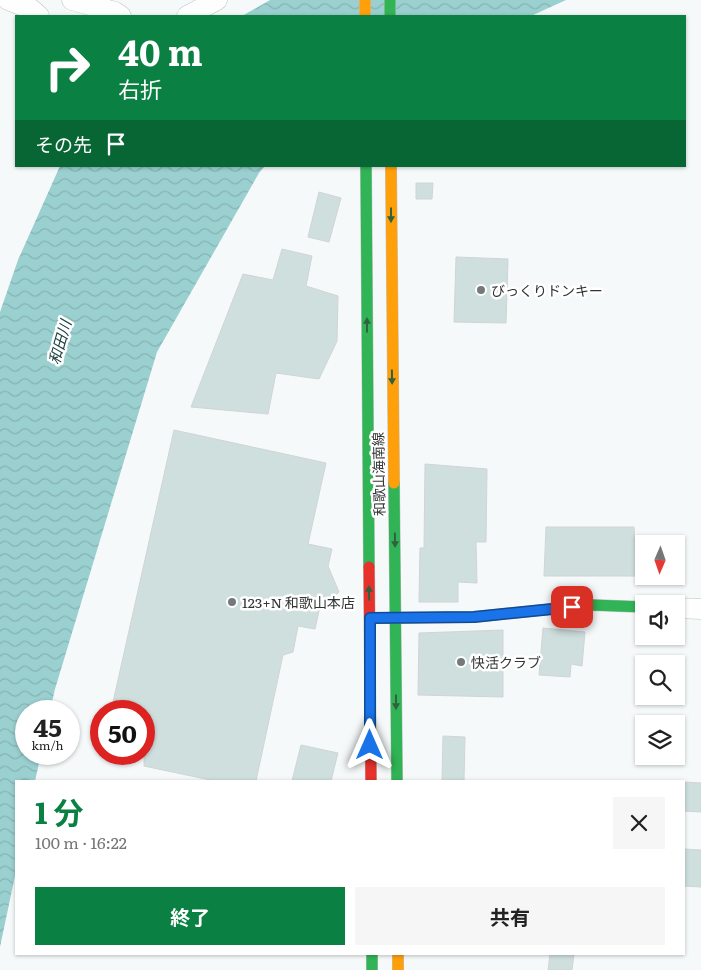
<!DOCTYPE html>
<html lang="ja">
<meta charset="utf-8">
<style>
body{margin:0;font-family:Literata,"Noto Sans JP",serif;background:#f6f6f6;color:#222;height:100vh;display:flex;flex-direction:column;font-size:19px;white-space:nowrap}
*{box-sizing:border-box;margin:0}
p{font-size:16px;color:#767676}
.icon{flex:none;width:28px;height:28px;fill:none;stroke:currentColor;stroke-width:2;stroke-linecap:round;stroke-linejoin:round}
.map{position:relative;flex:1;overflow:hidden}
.sheet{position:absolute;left:15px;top:780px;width:670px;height:175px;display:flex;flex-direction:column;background:#fff;border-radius:0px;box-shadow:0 1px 4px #0004}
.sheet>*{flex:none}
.guide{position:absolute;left:15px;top:15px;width:671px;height:152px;border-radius:0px;box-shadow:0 1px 4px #0004;background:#0b8043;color:#fff;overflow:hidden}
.needle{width:32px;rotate:182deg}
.tools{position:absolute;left:635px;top:535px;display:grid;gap:10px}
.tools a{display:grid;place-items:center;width:50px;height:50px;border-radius:0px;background:#fff;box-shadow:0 1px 4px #0004;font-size:25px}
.speed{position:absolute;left:15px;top:700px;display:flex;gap:10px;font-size:25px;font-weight:700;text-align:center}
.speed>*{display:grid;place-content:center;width:65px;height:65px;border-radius:50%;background:#fff;box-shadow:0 1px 4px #0004;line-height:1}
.speed small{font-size:12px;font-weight:400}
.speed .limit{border:8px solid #d22;background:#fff;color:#111}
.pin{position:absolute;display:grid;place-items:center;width:42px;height:42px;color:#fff;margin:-21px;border-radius:10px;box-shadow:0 2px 8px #0006}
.me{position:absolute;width:55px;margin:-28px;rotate:0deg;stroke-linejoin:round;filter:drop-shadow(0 0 4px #0008)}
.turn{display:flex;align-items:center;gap:18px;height:105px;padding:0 20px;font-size:22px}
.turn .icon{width:65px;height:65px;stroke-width:2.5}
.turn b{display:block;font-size:35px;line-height:42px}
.then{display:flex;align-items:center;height:48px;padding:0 20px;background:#0003;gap:10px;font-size:19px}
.round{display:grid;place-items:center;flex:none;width:52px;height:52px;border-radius:0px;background:#f6f6f6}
.overview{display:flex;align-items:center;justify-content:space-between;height:85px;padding:0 20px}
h1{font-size:30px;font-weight:700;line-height:38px;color:#0b8043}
.cta{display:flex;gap:10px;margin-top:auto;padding:10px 20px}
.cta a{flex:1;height:58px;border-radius:0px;background:#0b8043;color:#fff;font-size:20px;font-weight:700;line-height:58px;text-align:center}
.cta a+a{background:#f6f6f6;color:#222}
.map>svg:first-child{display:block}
</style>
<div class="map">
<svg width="701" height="970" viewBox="0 0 701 970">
<defs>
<pattern id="water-waves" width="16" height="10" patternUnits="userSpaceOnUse" patternTransform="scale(1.25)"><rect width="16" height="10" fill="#9bd0d0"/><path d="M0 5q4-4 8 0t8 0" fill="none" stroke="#86b3b3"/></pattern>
</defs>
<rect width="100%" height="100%" fill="#f5f9f9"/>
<path fill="url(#water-waves)" d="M 270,0 L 566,0 L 531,16 L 242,16 Z
M 60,166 L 265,166 L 259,173 L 157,352 L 55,689 L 50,711 L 26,711 L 26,754 L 41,754 L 35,781 L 16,781 L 16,871 L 0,947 L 0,312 L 18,260 Z"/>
<path fill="#cedfde" stroke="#d2d4d4" d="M 416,183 L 433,183 L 432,199 L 416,199 Z
M 319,192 L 341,198 L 329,242 L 308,237 Z
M 282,249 L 312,256 L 306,286 L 338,296 L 337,341 L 319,379 L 276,373 L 268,414 L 191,407 L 243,274 L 273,280 Z
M 456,257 L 508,259 L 506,323 L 454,322 Z
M 174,430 L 326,463 L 308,544 L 332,549 L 328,566 L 339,592 L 319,611 L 315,629 L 298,626 L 293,652 L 283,655 L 256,781 L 215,781 L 144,766 L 144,711 L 111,711 Z
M 425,464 L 487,469 L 486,542 L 476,542 L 477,583 L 458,582 L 458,602 L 419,602 L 420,548 L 424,548 Z
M 546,527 L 634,527 L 637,576 L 544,576 Z
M 543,628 L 585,632 L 582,666 L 571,664 L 570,677 L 539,675 Z
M 503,630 L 503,697 L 418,695 L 419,633 Z
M 443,736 L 465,737 L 464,781 L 442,781 Z
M 301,745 L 338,753 L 331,781 L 292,781 Z
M 684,782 L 701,783 L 701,812 L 684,811 Z
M 684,849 L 701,850 L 701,887 L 684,886 Z
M 550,954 L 574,954 L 572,970 L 548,970 Z"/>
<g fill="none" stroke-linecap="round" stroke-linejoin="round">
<g stroke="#c0c2c2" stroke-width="21">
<path id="street" d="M 8,0 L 31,9 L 39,16
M 72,0 L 115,12 L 121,16
M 187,16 L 217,0
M 676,608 L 701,609"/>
</g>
<g stroke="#c0c2c2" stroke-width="12">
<path id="fast" d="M 390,0 L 390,16
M 366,166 L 369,567
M 394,483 L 397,781
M 378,618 L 474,617 L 592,605 L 644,607
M 372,954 L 372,970"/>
</g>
<g stroke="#c0c2c2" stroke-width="12">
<path id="slow" d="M 365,0 L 365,16
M 391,166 L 394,483
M 398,954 L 398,970"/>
</g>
<g stroke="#c0c2c2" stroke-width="12">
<path id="jam" d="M 369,567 L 371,781"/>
</g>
<use href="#street" stroke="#fefefe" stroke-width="20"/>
<use href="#fast" stroke="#30b455" stroke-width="11"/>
<use href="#slow" stroke="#ff9f0a" stroke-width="11"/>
<use href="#jam" stroke="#e5322d" stroke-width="11"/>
</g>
<defs><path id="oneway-solid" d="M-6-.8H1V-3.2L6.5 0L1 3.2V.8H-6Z" transform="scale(1.25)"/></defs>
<g fill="#316140">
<use href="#oneway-solid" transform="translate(391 215) rotate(90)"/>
<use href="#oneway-solid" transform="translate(367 325) rotate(-90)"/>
<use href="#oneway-solid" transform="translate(392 377) rotate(89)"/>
<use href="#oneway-solid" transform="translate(395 540) rotate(89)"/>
<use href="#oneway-solid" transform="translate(369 593) rotate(-91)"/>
<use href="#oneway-solid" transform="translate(396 702) rotate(90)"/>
</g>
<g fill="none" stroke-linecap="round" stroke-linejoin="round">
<g stroke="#114b97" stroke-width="12">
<path id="route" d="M 370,745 L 370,618 L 474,617 L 572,607"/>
</g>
<use href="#route" stroke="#1a73e8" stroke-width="9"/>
</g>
<g fill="#767979" stroke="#fff" stroke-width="2">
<circle cx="481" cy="290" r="5"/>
<circle cx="232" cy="602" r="5"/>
<circle cx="461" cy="662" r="5"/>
</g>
<g text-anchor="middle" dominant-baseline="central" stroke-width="5" stroke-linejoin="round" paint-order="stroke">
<g font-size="14" fill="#323434" stroke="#fff" text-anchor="start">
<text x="491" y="290">びっくりドンキー</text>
<text x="242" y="602">123+N 和歌山本店</text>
<text x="471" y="662">快活クラブ</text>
</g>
<g font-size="14" fill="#323434" stroke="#fff">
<text transform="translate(378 474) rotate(-91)">和歌山海南線</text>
</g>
<g font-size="15" font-style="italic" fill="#1c4140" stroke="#fff">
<text transform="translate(59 342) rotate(-74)">和田川</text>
</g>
</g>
</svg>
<div class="tools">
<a><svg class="needle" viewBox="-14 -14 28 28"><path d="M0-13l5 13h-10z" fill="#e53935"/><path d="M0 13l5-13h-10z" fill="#767676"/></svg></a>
<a><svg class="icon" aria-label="sound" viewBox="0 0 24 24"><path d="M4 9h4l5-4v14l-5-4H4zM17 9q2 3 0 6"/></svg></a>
<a><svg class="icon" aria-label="search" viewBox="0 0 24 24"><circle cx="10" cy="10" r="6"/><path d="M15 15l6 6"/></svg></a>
<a><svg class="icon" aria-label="layers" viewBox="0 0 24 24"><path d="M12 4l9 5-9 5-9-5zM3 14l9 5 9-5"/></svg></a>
</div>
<div class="speed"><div>45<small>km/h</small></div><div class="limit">50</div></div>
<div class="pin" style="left:572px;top:607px;background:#d93025"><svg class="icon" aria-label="arrive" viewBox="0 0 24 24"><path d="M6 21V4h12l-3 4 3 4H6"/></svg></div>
<svg class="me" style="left:370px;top:745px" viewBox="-20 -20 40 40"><path d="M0-17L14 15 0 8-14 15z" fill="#1a73e8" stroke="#fff" stroke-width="4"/></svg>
<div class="guide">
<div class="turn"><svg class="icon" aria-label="right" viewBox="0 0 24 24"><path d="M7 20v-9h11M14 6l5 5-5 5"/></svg><div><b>40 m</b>右折</div></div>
<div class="then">その先<svg class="icon" aria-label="arrive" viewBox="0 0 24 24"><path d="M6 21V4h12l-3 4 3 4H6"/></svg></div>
</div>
<section class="sheet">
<div class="overview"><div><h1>1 分</h1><p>100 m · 16:22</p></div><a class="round"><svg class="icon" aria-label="close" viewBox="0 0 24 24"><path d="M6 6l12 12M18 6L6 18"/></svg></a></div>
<div class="cta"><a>終了</a><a>共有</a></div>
</section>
</div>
